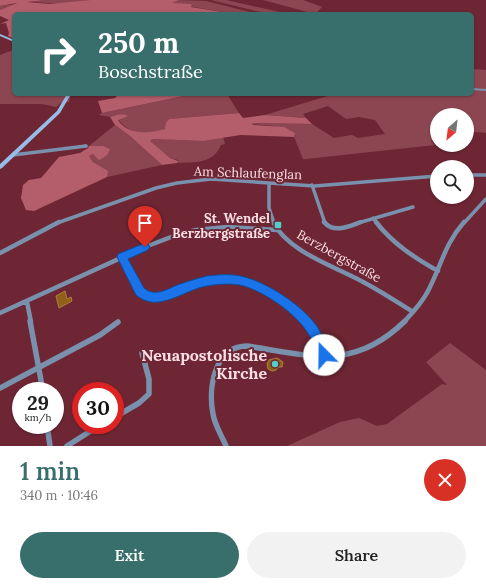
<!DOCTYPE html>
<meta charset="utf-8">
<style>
body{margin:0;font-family:Lora,serif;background:#f2f2f2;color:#222;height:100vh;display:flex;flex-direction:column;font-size:15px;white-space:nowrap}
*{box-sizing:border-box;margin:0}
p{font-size:13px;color:#767676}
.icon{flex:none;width:22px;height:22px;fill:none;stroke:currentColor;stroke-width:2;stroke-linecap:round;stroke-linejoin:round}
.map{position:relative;height:446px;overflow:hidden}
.side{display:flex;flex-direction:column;background:#fff;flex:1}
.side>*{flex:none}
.guide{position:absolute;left:12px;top:12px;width:462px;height:84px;border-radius:6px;box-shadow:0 1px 3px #0004;background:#386f6d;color:#fff;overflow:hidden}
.needle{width:26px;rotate:208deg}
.fabs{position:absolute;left:430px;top:108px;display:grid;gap:8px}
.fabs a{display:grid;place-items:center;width:44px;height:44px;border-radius:50%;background:#fff;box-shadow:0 1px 3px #0004;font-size:20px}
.speed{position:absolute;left:12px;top:382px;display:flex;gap:8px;font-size:20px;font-weight:700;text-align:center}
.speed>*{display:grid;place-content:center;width:52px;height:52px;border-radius:50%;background:#fff;box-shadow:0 1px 3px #0004;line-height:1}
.speed small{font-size:10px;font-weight:400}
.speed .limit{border:6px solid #d22;background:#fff;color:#111}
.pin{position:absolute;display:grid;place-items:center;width:34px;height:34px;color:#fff;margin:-41px -17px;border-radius:50% 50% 50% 0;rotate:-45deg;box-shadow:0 0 4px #0007}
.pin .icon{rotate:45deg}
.me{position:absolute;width:44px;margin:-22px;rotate:338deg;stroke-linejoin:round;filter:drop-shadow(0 0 3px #0008)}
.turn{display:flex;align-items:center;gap:14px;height:84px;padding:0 20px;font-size:18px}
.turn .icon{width:52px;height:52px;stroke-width:2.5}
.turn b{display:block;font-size:28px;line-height:34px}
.round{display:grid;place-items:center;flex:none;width:42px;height:42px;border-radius:21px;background:#f2f2f2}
.headline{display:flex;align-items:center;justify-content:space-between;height:68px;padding:0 20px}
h1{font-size:24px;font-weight:600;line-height:30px;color:#386f6d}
.button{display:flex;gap:8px;margin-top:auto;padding:8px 20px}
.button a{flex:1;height:46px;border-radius:24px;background:#386f6d;color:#fff;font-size:16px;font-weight:600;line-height:46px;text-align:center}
.button a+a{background:#f2f2f2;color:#222}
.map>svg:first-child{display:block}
</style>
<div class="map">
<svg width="486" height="446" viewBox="0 0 486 446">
<rect width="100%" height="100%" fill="#6e2634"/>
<path fill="#8c4651" d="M 46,0 L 90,0 L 61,4 L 33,2 L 15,4 L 0,10 L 0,6 Z
M 179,0 L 206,1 L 258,14 L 235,14 L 171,3 Z
M 211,0 L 226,0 L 289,14 L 268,14 Z
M 263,0 L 303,0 L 322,7 L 315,14 Z
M 13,48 L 14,48 L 14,94 L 71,94 L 69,102 L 62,102 L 56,107 L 42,104 L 0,104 L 0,55 L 13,50 Z
M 472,69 L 486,70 L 486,133 L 467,131 L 467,115 L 437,115 L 437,136 L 431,141 L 435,145 L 306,159 L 303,159 L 294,137 L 295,135 L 273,126 L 252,124 L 252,123 L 312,124 L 334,138 L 352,135 L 358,138 L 385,134 L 375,120 L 359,117 L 346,119 L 328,106 L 303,114 L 306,118 L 265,115 L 334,94 L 472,94 Z
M 193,94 L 227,94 L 239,113 L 169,119 L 166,129 C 142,135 129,136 115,115 L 110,117 L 99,115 L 102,113 Z
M 115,125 L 130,136 L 162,165 L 107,177 L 107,171 L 93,162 L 89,156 L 93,154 L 99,159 L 89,146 Z
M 223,137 L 225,144 L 221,145 C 213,164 195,162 177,163 L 178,160 L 170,158 L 149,141 L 152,139 L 204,141 Z
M 450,343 L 486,370 L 486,446 L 287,446 L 340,422 L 359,418 L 377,426 L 387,424 L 442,384 L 447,385 L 426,362 Z"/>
<path fill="#b35e6a" d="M 0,0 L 46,0 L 27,2 L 50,4 L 90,0 L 179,0 L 172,3 L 190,4 L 192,5 L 191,7 L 235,14 L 14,14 L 14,39 L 8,36 L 9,33 L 6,23 L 0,24 L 9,20 L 0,16 L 0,10 L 17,3 L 0,6 Z
M 116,94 L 193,94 L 102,113 L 98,101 L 115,98 L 117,96 Z
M 239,113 L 243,118 L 265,115 L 306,118 L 312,124 L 252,123 L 252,124 L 254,125 L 284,127 L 295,133 L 294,137 L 240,135 L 204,141 L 152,139 L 150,141 L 170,158 L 178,161 L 177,163 L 162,165 L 130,136 L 115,125 L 110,117 C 116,115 123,113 128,116 L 118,120 C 128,136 150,133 165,129 L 166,123 L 169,119 Z
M 89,146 L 103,146 L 110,149 C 109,154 104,158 99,160 L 93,154 L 89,156 L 93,162 L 108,171 L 107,177 L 34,211 L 26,210 L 21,198 L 23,185 L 29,180 L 41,178 L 59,157 L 80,153 L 88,148 Z"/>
<path fill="#90601a" stroke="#b07f3d" d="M 65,291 L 67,299 L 71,297 L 72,301 L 59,308 L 56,296 Z
M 277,358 L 283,362 L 282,367 L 278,367 L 276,370 L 272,371 L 268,369 L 267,364 L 269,360 Z"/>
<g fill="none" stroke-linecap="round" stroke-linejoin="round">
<path stroke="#7991ac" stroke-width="3" d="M 84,146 L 86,146"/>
<path stroke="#7991ac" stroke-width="3.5" d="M 13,155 L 86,146
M 467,175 L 486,175
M 269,183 L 269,208 L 274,223
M 312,185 L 325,223
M 373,218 L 377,223
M 57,223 L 156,188 L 177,183 L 211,179 L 315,186 L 437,176
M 358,223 L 413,207
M 464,223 L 486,199"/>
<path stroke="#7991ac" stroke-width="4.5" d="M 273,222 C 289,253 337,267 365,283 C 382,292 397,302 413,312
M 324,222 C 334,234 350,226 361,222
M 376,222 C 393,244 415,258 438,271
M 0,253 L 59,222
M 122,257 C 128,269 135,292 148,297 C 162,302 177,291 189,286 C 231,269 279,287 306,322
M 27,302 L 31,322
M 0,313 L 145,247 L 179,234 L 196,230 L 227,227 L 277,230
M 404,322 C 414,311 424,300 430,287 C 442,263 445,244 464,222"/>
<path stroke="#7991ac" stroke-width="5.5" d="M 30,321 L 43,391
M 305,321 L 319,341 L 324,355
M 0,388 L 100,335 L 118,322
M 115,417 L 139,403 L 149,394 L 149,379 L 142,353
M 47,425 L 50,446
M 67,446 L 100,425
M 226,446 C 222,436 215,426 213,414 C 208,389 214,346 247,346 C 311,356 354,371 405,321"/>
<path fill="#7991ac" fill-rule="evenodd" d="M 472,88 L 486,89 L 486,91 L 472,90 Z"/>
<path fill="#96bce7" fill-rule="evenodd" d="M 0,34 L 14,40 L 14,42 L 0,36 Z
M 67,94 L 71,94 L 60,113 L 2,168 L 0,169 L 0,164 L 57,111 Z"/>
</g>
<path fill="#1a73e8" stroke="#114b97" d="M 145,243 L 148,244 L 150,247 L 148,250 L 128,259 L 144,288 C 156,298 168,288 180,284 C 189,281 198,278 207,276 C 215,275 226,274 234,275 C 260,277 301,304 316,325 C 322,333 326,346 330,355 L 328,360 L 324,362 L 320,360 C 316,352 314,342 309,335 C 297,314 266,293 244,286 C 233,283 218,284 207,286 C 183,290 158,314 136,295 L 117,257 L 118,254 Z"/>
<g fill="#53cdc9" stroke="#6e2634" stroke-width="1.5">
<rect x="274" y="221" width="8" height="8" rx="2"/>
<circle cx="275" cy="364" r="4"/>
</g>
<g text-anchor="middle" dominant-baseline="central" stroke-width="4" stroke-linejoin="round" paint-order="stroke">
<g font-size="13" fill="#fbdfe2" stroke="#6e2634">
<text transform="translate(248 173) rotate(2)">Am Schlaufenglan</text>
<text transform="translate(339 256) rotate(29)">Berzbergstraße</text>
</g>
<g font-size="13" font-weight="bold" fill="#fbdfe2" stroke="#6e2634" text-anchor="end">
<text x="270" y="218">St. Wendel<tspan x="270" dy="15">Berzbergstraße</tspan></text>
</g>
<g font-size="16" font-weight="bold" fill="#fbdfe2" stroke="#6e2634" text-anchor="end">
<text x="267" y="355">Neuapostolische<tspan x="267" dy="18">Kirche</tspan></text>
</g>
</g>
</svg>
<div class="fabs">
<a><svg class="needle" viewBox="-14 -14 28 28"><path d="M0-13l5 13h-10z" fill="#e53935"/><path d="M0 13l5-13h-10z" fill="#767676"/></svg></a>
<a><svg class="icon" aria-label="search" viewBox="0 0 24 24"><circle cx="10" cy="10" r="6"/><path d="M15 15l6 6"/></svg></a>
</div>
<div class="speed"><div>29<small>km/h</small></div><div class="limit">30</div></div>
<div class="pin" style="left:145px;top:247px;background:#d93025"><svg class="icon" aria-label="arrive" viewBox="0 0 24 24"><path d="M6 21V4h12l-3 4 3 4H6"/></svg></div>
<svg class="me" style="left:324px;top:355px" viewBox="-20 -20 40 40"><circle r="19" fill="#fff"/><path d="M0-13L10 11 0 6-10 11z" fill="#1a73e8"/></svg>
<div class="guide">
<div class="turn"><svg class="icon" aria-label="right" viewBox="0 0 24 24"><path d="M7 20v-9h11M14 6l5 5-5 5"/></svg><div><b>250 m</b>Boschstraße</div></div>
</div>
</div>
<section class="side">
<div class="headline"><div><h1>1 min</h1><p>340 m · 10:46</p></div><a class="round" style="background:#d93025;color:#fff"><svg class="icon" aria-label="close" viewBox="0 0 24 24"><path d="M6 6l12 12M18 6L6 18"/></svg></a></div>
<div class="button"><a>Exit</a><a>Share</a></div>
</section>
